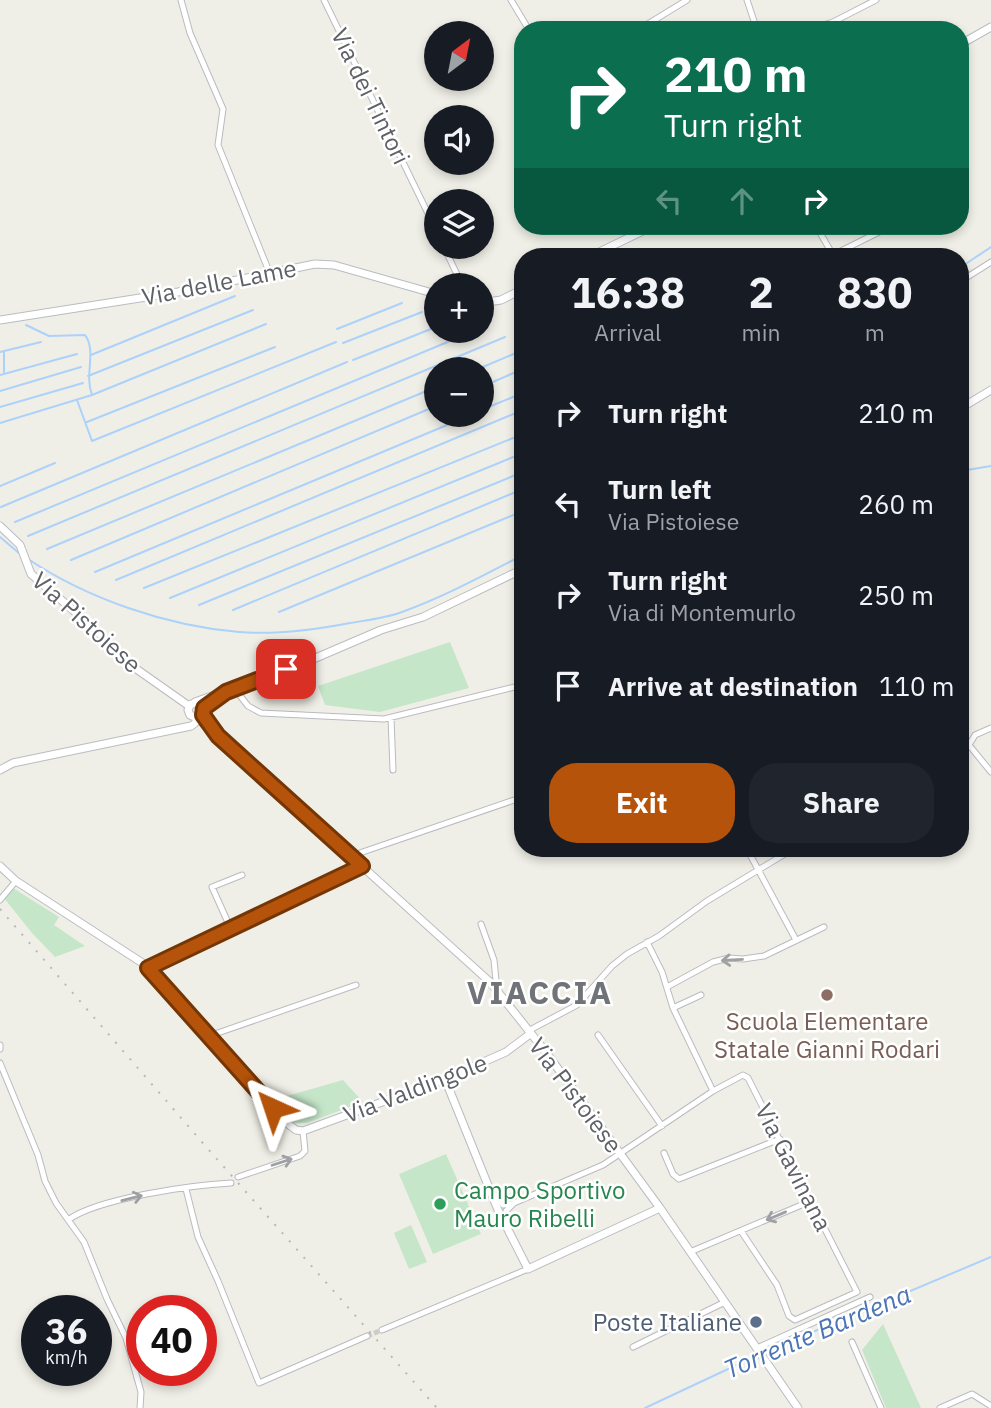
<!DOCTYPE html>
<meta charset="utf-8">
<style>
body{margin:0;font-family:"IBM Plex Sans",sans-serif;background:#20242c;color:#f1f3f6;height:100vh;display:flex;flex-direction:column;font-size:26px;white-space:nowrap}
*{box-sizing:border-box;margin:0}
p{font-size:23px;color:#9ea1a6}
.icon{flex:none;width:38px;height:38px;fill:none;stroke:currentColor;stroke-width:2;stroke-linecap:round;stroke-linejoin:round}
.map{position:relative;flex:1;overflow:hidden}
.details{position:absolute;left:514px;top:248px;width:455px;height:609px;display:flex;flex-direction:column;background:#171b24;border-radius:28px;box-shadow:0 4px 10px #0003}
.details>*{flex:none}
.hud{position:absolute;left:514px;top:21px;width:455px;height:214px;border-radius:28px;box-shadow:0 4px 10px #0003;background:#0b6e4f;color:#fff;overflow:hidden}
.needle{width:46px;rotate:32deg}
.tools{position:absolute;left:424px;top:21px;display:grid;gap:14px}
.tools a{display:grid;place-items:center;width:70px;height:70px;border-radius:50%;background:#171b24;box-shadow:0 4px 10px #0003;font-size:35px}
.speed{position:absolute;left:21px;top:1295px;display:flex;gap:14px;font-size:35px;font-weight:700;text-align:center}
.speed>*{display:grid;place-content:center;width:91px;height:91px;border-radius:50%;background:#171b24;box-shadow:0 4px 10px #0003;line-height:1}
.speed small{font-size:18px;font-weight:400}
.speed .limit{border:10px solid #d22;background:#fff;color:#111}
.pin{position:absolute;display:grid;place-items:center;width:60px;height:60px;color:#fff;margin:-30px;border-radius:14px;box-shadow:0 4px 10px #0006}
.me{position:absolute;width:77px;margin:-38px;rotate:318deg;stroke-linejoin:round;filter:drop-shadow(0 0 5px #0008)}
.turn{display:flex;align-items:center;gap:24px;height:147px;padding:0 35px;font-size:32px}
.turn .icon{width:91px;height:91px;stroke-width:2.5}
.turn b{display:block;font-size:49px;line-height:60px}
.lanes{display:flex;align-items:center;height:66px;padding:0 35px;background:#0003;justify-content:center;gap:35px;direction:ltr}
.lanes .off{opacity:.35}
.eta{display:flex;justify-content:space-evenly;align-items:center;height:119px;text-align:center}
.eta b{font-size:42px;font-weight:700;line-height:49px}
.action{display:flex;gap:14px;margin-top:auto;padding:14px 35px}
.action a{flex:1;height:80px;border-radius:28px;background:#b45309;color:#fff;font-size:28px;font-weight:700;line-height:80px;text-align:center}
.action a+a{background:#20242c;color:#f1f3f6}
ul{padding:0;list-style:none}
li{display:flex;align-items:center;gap:21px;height:91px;padding:0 35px}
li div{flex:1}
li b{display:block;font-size:26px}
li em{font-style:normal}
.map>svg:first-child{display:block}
</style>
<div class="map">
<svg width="991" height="1408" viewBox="0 0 991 1408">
<rect width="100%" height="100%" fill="#f0efe7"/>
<path fill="#c5e6c8" d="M 450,642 L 469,688 L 380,712 L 325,705 L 318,686 Z
M 13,888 L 59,917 L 54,925 L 85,946 L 55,957 L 32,933 L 4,898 Z
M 343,1080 L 363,1102 L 307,1123 L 294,1123 L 273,1100 Z
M 446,1154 L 481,1234 L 433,1254 L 399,1174 Z
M 411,1225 L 427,1262 L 409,1269 L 394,1233 Z
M 883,1324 L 921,1408 L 886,1408 L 862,1350 Z"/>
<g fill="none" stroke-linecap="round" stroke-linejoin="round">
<path stroke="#acd1fa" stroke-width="2" d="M 961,267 L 991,247
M 26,325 L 49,336 L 85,335 C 97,351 84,374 92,395
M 481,328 L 482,327
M 337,329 L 402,303
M 343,343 L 422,312
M 0,352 L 41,342
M 91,355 L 235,296
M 353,360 L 436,327
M 478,369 L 523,350
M 4,372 L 4,351
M 0,375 L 77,354
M 88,376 L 253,310
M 481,387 L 523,369
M 0,391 L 81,367
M 77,400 L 92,441 L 336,342
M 0,407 L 83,383
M 481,410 L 523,393
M 87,422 L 275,347
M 0,423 L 92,395 L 266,324
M 961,471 L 991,466
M 0,486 L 55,463
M 1,507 L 347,362
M 15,522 L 474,331
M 28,536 L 505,337
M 0,537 L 20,554
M 47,549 L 436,387
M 28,559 C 88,599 167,626 239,632 C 276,635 314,630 350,623 C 368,620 386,618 402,612 C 444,597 484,575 523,555
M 71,560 L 436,406
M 95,572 L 471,415
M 116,580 L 523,410
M 144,588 L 523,434
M 170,598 L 523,453
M 199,605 L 523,472
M 233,610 L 523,489
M 279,612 L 523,511
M 763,1353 L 991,1257
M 645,1408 L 758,1355"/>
<path stroke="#ccccc7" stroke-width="5" stroke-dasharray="5 2.5" stroke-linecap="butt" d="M 367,1336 L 382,1330"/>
<g stroke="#b9bbc0" stroke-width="7">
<path id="street" d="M 181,0 L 190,33 L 223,109 L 218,145 L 270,274
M 324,0 L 436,230
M 511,0 L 529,30
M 747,0 L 757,30
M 638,30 L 687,0
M 807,30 L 833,22 L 876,0
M 816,226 L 833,255
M 444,247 L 462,285
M 829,257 L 891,226
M 961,281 L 991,262
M 235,689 L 248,706 L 261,713 L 384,719 L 523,685
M 391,718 L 393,770
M 969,745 L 991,772
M 969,745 L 975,735 L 991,728
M 747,849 L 796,940
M 351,856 L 523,797
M 0,900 L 16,881
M 481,924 L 494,960 L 497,991
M 230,927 L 212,887 L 242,875
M 647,942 L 662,972 L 673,1008 L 713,1091
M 148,968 L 362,866
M 667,987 L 713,962 L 729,958 L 743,959 L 764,956 L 824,927
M 673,1008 L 701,995
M 528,1031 L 577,1005 L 612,966 L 627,954 L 659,936 L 707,901 L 793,849
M 598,1035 L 662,1126
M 209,1036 L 356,985
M 0,1045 L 0,1049
M 0,1063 L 38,1155 L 45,1181 L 56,1203 L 84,1242 L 107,1299 L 126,1338 L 141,1392 L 140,1408
M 664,1153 L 673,1174 L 679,1179 L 780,1139
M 238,1177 L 300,1156 L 305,1151 L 303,1131
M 186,1189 L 198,1237 L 218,1281 L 259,1383 L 367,1336
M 495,1195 L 503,1205 L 511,1204
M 68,1220 C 98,1198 193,1185 231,1183
M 506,1222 L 506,1211 L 514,1203 L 603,1165 L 713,1091 L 743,1075 L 748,1078 L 857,1292 L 795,1320 L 789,1316 L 777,1285 L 741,1231
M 690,1252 L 811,1201
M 382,1330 L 528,1269
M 852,1342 L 881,1408
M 633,1347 L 725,1302
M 757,1348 L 870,1297
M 940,1408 L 972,1394 L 991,1406"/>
</g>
<g stroke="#babcc2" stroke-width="9">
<path id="secondary" d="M 961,44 L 991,27
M 589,257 L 653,226
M 481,303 L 501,300 L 523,289
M 0,320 L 178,292 L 315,264 L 334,265 L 436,294
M 961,408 L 991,390
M 0,526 L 20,545 L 31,574 L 88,623 L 135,668 L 189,706
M 195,702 L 311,660 L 381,630 L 423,617 L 523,569
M 204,708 L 224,695
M 0,770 L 13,763 L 191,726 C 195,724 202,716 204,712 L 200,703 L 191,704 L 188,710 L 190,715 L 197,718 L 218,736 L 490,982 L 545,1051 L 660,1208 L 798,1408
M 0,866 L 16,881 L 144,964 L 273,1108 L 288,1124 L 296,1130 L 303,1131 L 445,1079 L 506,1052 L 530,1034
M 445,1079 L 498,1210 L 528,1269 L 660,1208"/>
</g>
<use href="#street" stroke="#fff" stroke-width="5"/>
<use href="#secondary" stroke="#fff" stroke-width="7"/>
<path stroke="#b7b8b8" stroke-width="2" stroke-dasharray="2 9" stroke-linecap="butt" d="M 0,909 L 208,1149 L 437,1408"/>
</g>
<defs><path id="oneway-shaft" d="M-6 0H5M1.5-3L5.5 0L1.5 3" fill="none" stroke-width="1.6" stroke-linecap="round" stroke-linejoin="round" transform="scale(1.75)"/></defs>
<g stroke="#9ea0a3">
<use href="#oneway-shaft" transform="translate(732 960) rotate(177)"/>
<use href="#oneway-shaft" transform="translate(282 1162) rotate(-18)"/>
<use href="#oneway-shaft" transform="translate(132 1198) rotate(-14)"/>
<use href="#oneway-shaft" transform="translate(776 1216) rotate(157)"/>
</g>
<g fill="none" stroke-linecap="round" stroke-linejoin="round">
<g stroke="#753606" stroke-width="18">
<path id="route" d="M 273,1108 L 148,968 L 362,866 L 218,736 L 203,715 L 204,708 L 226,692 L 286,669"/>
</g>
<use href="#route" stroke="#b45309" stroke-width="12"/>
</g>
<circle fill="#8d6e63" stroke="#fff" stroke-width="2.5" cx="827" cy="995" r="7"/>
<circle fill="#2e9e5b" stroke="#fff" stroke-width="2.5" cx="440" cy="1204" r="7"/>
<circle fill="#5c6f8a" stroke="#fff" stroke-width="2.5" cx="756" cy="1322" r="7"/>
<g text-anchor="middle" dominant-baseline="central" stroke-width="5" stroke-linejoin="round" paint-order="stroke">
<g font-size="24" fill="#5e6166" stroke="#fff">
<text transform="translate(371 96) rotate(64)">Via dei Tintori</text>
<text transform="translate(219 282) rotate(-11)">Via delle Lame</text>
<text transform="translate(87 622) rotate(42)">Via Pistoiese</text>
<text transform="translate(415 1088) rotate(-21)">Via Valdingole</text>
<text transform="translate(576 1095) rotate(53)">Via Pistoiese</text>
<text transform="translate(794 1167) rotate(63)">Via Gavinana</text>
</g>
<g font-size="24" fill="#785e54" stroke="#fff">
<text x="827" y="1021">Scuola Elementare<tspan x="827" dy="28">Statale Gianni Rodari</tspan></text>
</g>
<g font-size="24" fill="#27864d" stroke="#fff" text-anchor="start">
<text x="454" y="1190">Campo Sportivo<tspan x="454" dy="28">Mauro Ribelli</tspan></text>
</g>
<g font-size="24" fill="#4e5e75" stroke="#fff" text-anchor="end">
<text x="742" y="1322">Poste Italiane</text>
</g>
<g font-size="26" font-style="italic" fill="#4c75b5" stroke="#fff">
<text transform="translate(817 1331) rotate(-23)">Torrente Bardena</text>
</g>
<g font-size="32" font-weight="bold" letter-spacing="2" fill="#707378" stroke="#fff">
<text x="540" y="992">VIACCIA</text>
</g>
</g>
</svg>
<div class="tools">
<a><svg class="needle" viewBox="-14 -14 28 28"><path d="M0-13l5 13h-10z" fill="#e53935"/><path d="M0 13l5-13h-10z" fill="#9ea1a6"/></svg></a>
<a><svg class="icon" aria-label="sound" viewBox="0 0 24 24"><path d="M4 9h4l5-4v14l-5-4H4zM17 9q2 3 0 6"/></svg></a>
<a><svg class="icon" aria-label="layers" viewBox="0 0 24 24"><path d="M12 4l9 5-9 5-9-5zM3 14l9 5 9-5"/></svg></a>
<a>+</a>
<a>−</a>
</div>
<div class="speed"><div>36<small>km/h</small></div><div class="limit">40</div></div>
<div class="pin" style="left:286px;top:669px;background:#d93025"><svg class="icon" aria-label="arrive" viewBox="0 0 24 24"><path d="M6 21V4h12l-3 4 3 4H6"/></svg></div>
<svg class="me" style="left:273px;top:1108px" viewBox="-20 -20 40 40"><path d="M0-17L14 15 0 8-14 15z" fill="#b45309" stroke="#fff" stroke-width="4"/></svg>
<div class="hud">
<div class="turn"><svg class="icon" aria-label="right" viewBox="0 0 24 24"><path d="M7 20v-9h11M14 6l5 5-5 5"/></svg><div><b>210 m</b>Turn right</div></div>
<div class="lanes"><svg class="icon off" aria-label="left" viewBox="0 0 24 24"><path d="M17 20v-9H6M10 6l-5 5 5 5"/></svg><svg class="icon off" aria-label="ahead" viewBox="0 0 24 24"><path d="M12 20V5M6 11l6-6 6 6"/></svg><svg class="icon" aria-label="right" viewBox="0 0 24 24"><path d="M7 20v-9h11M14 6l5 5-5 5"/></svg></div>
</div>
<section class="details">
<div class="eta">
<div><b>16:38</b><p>Arrival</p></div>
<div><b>2</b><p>min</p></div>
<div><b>830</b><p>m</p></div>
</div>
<ul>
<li><svg class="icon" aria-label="right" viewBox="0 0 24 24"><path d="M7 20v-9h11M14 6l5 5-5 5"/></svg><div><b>Turn right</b></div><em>210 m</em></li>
<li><svg class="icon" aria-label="left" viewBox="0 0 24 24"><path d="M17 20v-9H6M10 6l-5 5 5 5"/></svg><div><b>Turn left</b><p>Via Pistoiese</p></div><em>260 m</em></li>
<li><svg class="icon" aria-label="right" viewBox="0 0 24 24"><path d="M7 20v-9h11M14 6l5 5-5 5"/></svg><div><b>Turn right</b><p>Via di Montemurlo</p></div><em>250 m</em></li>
<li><svg class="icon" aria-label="arrive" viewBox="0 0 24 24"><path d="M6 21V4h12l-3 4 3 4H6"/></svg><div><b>Arrive at destination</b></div><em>110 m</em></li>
</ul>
<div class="action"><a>Exit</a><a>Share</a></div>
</section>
</div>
